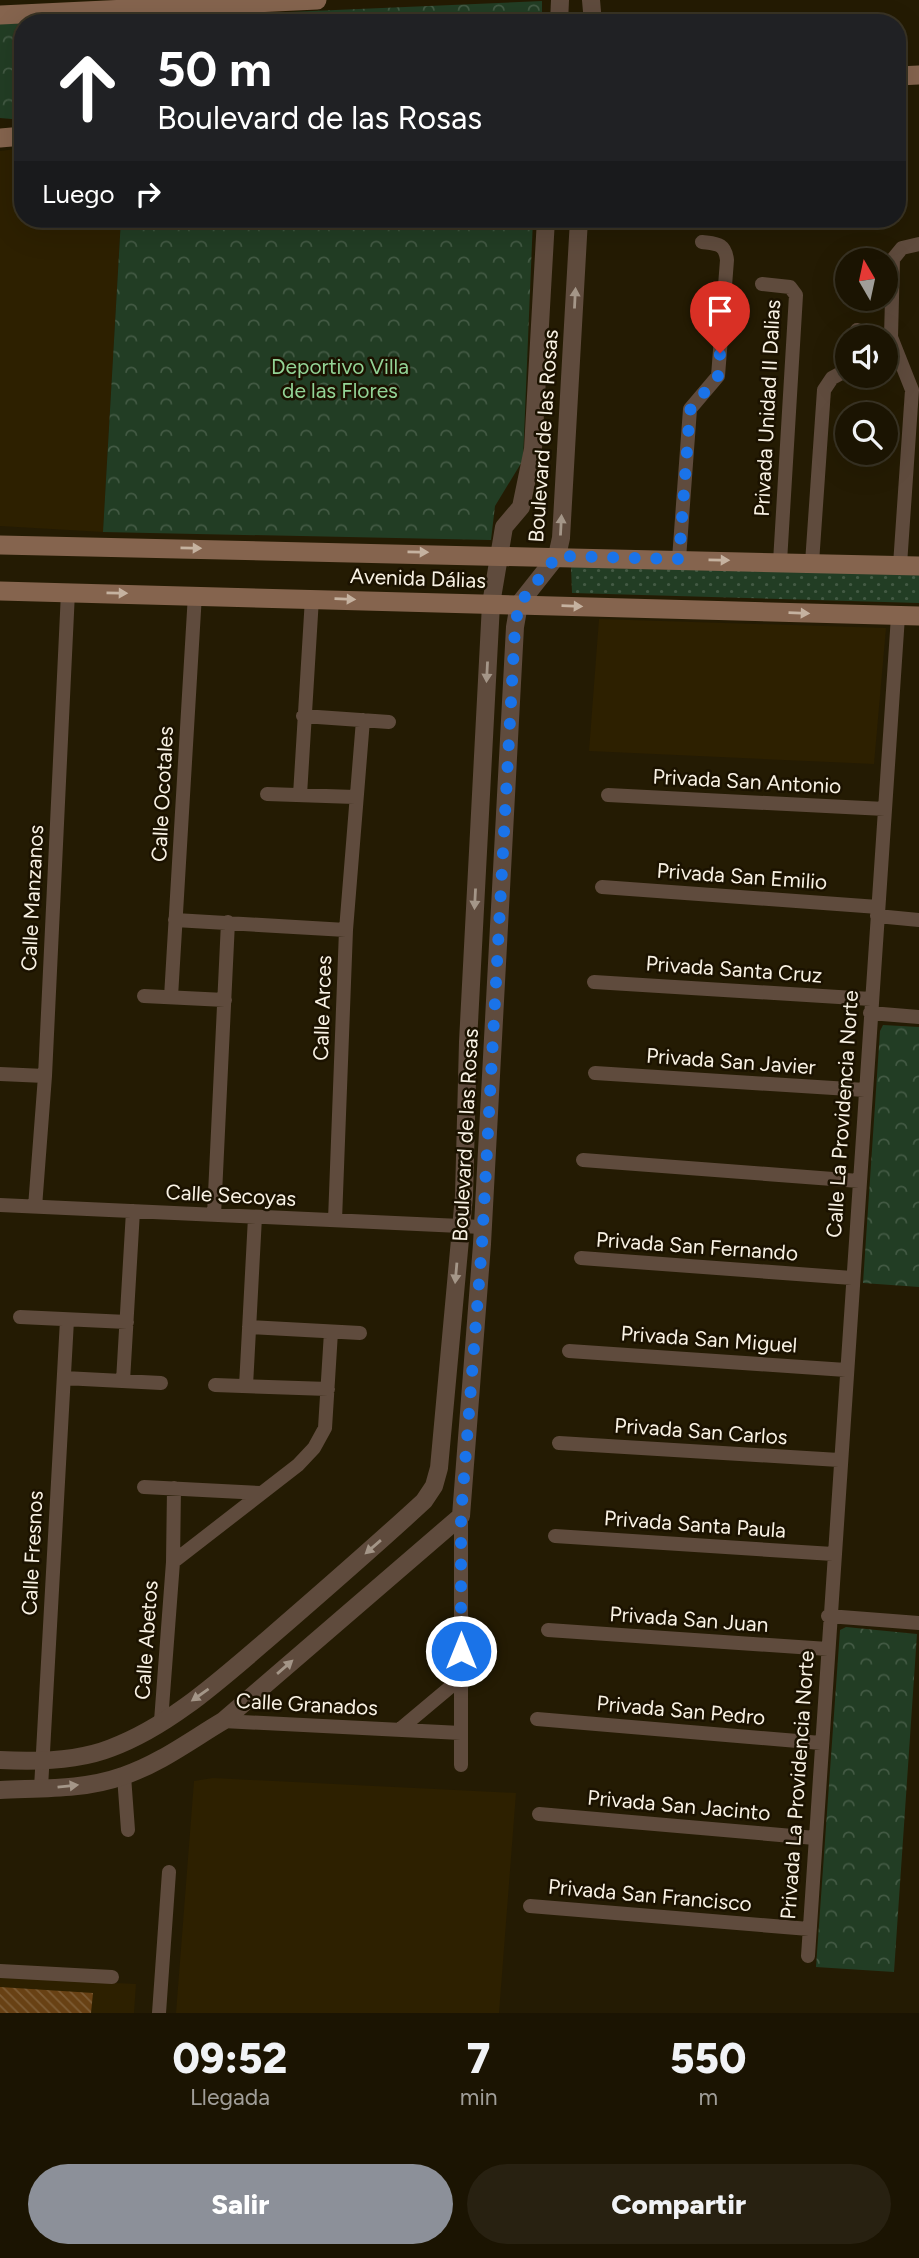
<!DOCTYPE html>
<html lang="es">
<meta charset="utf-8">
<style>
body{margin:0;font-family:Figtree,sans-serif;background:#282111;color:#f1f3f6;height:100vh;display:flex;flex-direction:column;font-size:26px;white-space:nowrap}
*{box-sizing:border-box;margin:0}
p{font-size:23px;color:#a09e99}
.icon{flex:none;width:38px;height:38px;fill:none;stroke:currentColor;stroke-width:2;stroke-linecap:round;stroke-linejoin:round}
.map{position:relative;height:2013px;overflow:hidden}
.drawer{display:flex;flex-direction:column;background:#1b1402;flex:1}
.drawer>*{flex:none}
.hud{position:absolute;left:14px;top:14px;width:892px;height:214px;border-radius:28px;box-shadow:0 7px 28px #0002,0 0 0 2px #393324;background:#202124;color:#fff;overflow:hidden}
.needle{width:46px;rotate:351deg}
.controls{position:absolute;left:835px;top:248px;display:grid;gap:14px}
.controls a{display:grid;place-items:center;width:63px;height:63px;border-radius:50%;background:#1b1402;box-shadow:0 7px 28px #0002,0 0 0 2px #393324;font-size:35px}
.pin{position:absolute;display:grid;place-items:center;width:60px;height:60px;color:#fff;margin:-72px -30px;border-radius:50% 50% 50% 0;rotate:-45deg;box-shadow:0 0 7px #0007}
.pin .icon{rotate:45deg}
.me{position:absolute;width:77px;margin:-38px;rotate:0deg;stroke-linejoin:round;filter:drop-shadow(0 0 5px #0008)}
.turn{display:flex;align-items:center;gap:24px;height:147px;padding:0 28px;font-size:32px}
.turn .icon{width:91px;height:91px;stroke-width:2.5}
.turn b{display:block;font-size:49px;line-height:60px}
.then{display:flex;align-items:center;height:66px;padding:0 28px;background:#0003;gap:14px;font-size:26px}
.eta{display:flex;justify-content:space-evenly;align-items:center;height:119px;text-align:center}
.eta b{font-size:42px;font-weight:800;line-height:49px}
.action{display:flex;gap:14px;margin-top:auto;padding:14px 28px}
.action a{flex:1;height:80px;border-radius:42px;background:#8c9099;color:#fff;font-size:28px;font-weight:800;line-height:80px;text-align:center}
.action a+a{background:#282111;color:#f1f3f6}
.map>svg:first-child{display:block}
</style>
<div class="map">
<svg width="919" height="2013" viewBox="0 0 919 2013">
<defs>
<pattern id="grass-dots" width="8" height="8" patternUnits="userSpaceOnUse" patternTransform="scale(1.75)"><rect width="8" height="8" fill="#223d24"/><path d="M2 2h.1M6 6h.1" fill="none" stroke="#435a44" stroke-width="1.8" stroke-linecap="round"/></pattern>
<pattern id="park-crowns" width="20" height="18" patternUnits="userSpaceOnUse" patternTransform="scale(1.75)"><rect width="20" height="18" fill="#223d24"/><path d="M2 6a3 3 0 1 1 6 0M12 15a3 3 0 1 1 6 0" fill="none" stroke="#435a44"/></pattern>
<pattern id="building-back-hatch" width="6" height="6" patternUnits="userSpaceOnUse" patternTransform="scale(1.75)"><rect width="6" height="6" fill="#684114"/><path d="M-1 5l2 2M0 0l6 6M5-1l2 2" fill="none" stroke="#7e5d36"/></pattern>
</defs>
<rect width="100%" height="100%" fill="#241b03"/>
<path fill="#2d2000" d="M 23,148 L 23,219 L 121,219 L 103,532 L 0,526 L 0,151 Z
M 599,619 L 886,628 L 874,764 L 589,751 Z
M 213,1778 L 516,1793 L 499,2013 L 176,2013 L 194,1781 Z
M 0,1977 L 136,1984 L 134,2013 L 0,2013 Z"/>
<path fill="url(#grass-dots)" d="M 571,567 L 919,574 L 919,603 L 572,593 Z"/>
<path fill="url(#park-crowns)" d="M 542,1 L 542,23 L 35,23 Z
M 23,23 L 23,120 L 0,118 L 0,24 Z
M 121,219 L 533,219 L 523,460 L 495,506 L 491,540 L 103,532 Z
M 883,1025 L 919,1027 L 919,1287 L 863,1283 L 880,1031 Z
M 846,1627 L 917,1634 L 894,1972 L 816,1967 L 840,1630 Z"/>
<path fill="url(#building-back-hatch)" d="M 0,1987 L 93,1993 L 91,2013 L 0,2013 Z"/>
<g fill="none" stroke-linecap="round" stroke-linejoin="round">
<path stroke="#5f4b3d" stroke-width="14" d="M 762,284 L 790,287 L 796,295 L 780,562
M 856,338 L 857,330
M 679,559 L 690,409 L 718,376 L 727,260 C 725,243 717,244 702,242
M 812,563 L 824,390 L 832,378 L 847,370
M 900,565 L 912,390 L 891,337 L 893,259 L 902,248 L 919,244
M 303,716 L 389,722
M 267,794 L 355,797
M 300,795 L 312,598
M 608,795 L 885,809
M 602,887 L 878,907
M 877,916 L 919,920
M 175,920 L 346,930
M 594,982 L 871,999
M 144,996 L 225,1000
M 171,997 L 195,594
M 870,1013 L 919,1017
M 595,1073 L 865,1090
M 0,1074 L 45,1076
M 583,1160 L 859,1181
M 0,1205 L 482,1227
M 35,1207 L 45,1076 L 68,592
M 214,1215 L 228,922
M 335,1220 L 346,930 L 363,720
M 581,1258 L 852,1278
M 20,1317 L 127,1322
M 249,1327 L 360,1333
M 569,1351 L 846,1370
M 64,1378 L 161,1383
M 123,1381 L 133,1211
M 215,1385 L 328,1389
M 246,1386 L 255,1217
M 559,1443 L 839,1460
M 144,1487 L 260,1493
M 555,1536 L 833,1554
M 173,1562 L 298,1465 L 314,1448 L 325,1428 L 331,1332
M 828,1616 L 919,1623
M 548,1630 L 828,1649
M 537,1719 L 821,1743
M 161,1721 L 173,1562 L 174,1488
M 223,1721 L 461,1733
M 399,1730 L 461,1678
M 461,1765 L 461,1516
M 124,1776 L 128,1830
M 41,1788 L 67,1320
M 539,1814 L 815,1838
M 530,1906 L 809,1929
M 808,1956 L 898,616
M 0,1971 L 112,1977
M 159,2013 L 169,1872"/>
<path stroke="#5f4b3d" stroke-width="18" d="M 591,0 L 593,23
M 559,23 L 560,0
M 0,1760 C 35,1762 78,1761 111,1748 C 170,1726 221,1679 268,1639 C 320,1594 373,1548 424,1501 L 434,1486 L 439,1468 L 464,1196 L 468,1042 L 491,604 L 504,527 L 521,507 L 533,449 L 546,219
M 0,1790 C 41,1788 84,1790 123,1776 C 159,1764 191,1740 223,1721 L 461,1516 L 482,1244 L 515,627 L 519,604 L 557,556 L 561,538 L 579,219"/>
<path stroke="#85644e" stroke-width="19" d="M 0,15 L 317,0
M 898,76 L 919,75
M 0,138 L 23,136
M 0,545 L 919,566
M 0,591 L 919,616"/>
</g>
<defs><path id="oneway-solid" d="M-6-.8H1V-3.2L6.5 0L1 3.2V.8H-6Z" transform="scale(1.75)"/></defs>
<g fill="#a49688">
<use href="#oneway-solid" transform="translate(575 298) rotate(-87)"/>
<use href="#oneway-solid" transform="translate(561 525) rotate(-87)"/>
<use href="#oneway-solid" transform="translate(487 672) rotate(93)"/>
<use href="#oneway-solid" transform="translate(475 899) rotate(93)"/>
<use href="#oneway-solid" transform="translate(456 1273) rotate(95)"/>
<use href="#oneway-solid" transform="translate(373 1547) rotate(139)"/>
<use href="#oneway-solid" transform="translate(285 1667) rotate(-41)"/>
<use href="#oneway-solid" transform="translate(200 1695) rotate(145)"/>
<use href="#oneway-solid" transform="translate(68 1786) rotate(-6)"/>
</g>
<g fill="#c5b2a0">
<use href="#oneway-solid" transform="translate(191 548) rotate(1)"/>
<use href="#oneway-solid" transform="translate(418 552) rotate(1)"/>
<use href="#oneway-solid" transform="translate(719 560) rotate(1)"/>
<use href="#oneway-solid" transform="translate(117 593) rotate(1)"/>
<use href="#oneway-solid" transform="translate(345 599) rotate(2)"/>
<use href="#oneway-solid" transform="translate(572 606) rotate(2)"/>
<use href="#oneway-solid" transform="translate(799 613) rotate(2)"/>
</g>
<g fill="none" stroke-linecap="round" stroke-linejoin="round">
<path stroke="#1a73e8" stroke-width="12" stroke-dasharray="0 21.6" d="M 461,1651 L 461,1516 L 482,1244 L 515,627 L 519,604 L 557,556 L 679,559 L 690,410 L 718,376 L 720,353"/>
</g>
<g text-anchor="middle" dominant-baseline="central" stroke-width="5" stroke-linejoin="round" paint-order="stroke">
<g font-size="21" fill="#93d496" stroke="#1b1200">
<text x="340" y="366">Deportivo Villa<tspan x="340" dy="24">de las Flores</tspan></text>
</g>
<g font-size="21" fill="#f9f2e4" stroke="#1b1200">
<text transform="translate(767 408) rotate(-87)">Privada Unidad II Dalias</text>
<text transform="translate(543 436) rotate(-86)">Boulevard de las Rosas</text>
<text transform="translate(418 578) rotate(2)">Avenida Dálias</text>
<text transform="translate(747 781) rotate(3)">Privada San Antonio</text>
<text transform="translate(162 794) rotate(-87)">Calle Ocotales</text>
<text transform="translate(742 876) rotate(4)">Privada San Emilio</text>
<text transform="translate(32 898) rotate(-87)">Calle Manzanos</text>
<text transform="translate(734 969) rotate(4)">Privada Santa Cruz</text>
<text transform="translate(322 1008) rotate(-88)">Calle Arces</text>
<text transform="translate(731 1061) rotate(4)">Privada San Javier</text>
<text transform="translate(842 1114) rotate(-86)">Calle La Providencia Norte</text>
<text transform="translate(465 1135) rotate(-87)">Boulevard de las Rosas</text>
<text transform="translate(231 1195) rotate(3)">Calle Secoyas</text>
<text transform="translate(697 1246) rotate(4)">Privada San Fernando</text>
<text transform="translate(709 1339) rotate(4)">Privada San Miguel</text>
<text transform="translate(701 1431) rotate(4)">Privada San Carlos</text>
<text transform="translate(695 1524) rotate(4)">Privada Santa Paula</text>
<text transform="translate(32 1553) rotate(-87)">Calle Fresnos</text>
<text transform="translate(689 1619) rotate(4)">Privada San Juan</text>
<text transform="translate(146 1640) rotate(-86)">Calle Abetos</text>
<text transform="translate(307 1704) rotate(3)">Calle Granados</text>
<text transform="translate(681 1710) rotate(5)">Privada San Pedro</text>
<text transform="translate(797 1785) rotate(-86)">Privada La Providencia Norte</text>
<text transform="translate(679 1805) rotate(5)">Privada San Jacinto</text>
<text transform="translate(650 1895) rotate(5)">Privada San Francisco</text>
</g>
</g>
</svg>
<div class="controls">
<a><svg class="needle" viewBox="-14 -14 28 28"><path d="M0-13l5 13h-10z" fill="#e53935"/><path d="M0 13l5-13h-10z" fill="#a09e99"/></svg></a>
<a><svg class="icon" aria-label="sound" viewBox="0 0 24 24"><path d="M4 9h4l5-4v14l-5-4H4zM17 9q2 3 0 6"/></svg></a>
<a><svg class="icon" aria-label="search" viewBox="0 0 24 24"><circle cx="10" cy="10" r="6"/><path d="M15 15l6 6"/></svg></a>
</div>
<div class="pin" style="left:720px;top:353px;background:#d93025"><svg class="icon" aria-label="arrive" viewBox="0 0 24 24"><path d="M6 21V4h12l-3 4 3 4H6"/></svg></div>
<svg class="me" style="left:461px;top:1651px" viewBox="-20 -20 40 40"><circle r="17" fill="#1a73e8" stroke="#fff" stroke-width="3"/><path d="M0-11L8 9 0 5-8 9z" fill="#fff"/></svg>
<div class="hud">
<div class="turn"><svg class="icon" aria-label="ahead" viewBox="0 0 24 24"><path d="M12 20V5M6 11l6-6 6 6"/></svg><div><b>50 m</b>Boulevard de las Rosas</div></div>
<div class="then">Luego<svg class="icon" aria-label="right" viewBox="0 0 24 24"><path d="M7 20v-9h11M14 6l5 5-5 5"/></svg></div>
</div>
</div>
<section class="drawer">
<div class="eta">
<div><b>09:52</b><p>Llegada</p></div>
<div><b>7</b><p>min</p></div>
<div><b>550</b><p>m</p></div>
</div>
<div class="action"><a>Salir</a><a>Compartir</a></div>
</section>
